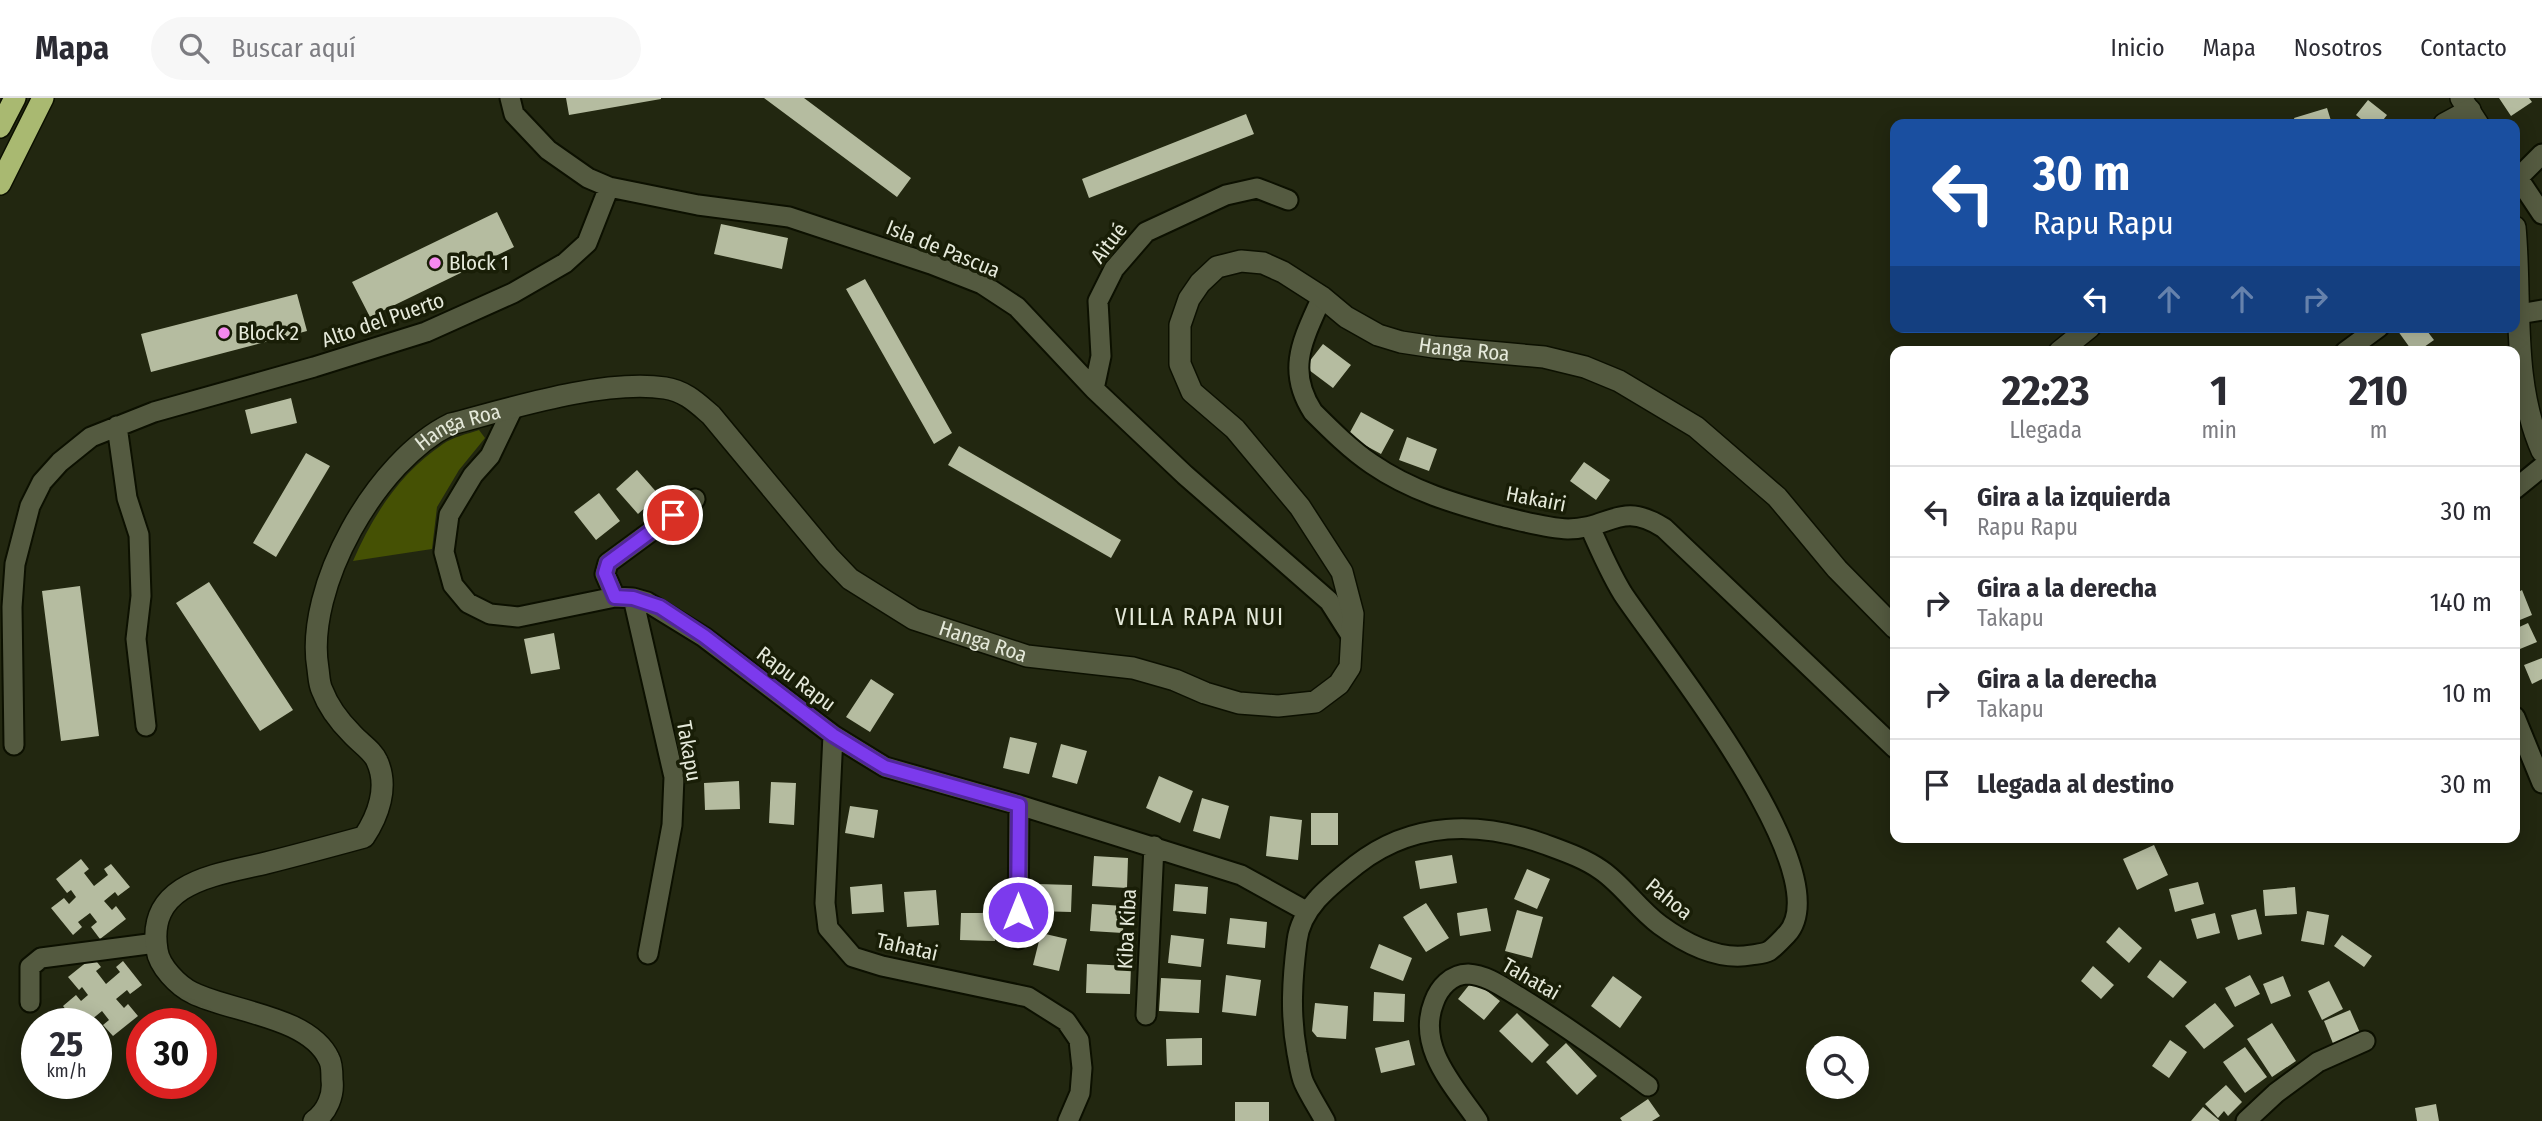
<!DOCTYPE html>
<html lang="es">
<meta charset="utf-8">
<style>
body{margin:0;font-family:"Fira Sans Condensed",sans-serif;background:#f7f7f7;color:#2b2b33;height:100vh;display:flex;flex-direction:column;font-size:26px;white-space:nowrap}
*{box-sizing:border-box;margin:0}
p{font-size:23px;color:#7c7c81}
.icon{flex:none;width:38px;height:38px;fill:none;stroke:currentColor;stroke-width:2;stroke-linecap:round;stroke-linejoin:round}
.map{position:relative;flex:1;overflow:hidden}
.sheet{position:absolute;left:1890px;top:248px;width:630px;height:497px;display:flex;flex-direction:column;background:#fff;border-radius:14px;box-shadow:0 4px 18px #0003}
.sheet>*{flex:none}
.top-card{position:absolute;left:1890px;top:21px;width:630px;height:214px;border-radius:14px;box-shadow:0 4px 18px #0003;background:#1a4fa0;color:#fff;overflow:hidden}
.fabs{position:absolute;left:1806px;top:938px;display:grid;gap:14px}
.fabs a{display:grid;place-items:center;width:63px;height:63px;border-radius:50%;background:#fff;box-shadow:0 4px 18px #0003;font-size:35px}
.speed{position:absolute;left:21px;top:910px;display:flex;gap:14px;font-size:35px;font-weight:700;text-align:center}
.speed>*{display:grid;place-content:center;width:91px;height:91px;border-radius:50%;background:#fff;box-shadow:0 4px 18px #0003;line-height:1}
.speed small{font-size:18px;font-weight:400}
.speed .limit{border:10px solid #d22;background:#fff;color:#111}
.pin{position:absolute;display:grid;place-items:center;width:60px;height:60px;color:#fff;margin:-30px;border:4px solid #fff;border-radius:50%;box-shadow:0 2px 7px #0007}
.me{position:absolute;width:77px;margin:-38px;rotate:0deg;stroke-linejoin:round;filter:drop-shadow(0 0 5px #0008)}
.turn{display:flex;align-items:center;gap:24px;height:147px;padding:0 28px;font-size:32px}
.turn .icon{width:91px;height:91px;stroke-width:2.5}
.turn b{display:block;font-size:49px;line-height:60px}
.lanes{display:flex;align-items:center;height:66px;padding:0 28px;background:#0003;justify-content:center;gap:35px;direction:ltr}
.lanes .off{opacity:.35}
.eta{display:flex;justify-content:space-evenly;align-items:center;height:119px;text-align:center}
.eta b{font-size:42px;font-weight:700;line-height:49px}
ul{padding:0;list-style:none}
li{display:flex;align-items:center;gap:21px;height:91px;padding:0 28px;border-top:2px solid #e1e1e2}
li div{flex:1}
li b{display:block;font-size:26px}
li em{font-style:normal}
header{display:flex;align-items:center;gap:42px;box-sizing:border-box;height:98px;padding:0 35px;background:#fff;border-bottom:2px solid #e1e1e2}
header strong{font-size:33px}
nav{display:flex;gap:38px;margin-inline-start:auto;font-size:24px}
.search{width:490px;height:63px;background:#f7f7f7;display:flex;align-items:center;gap:18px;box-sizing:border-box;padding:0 24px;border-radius:38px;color:#7c7c81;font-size:26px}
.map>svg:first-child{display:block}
</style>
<header>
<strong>Mapa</strong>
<div class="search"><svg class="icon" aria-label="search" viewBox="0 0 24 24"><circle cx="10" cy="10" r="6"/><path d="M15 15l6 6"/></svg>Buscar aquí</div>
<nav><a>Inicio</a><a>Mapa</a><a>Nosotros</a><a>Contacto</a></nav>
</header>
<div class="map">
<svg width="2542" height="1023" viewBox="0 0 2542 1023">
<rect width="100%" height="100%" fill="#222710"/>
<path fill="#455104" d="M 479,332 L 485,340 L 459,372 L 437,409 L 432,451 L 353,463 C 373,417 400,375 443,346 C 453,339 467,336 479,332 Z"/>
<path fill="#b5bca0" d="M 566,0 L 661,0 L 661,1 L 569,17 Z
M 764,0 L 804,0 L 911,80 L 897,99 Z
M 2499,0 L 2529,0 L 2532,4 L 2511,18 Z
M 2368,2 L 2387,17 L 2380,26 L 2367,26 L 2356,17 Z
M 2327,10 L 2332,26 L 2296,26 L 2294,20 Z
M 1246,16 L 1254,36 L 1089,100 L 1082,81 Z
M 497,114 L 514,149 L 370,219 L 352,184 Z
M 721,126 L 788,140 L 782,171 L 714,156 Z
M 865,181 L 952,335 L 934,346 L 846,191 Z
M 297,196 L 307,233 L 151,274 L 141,236 Z
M 2395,229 L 2424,229 L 2434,242 L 2417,254 L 2413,254 Z
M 1323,246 L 1351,267 L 1333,290 L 1305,269 Z
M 291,300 L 297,325 L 251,336 L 245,312 Z
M 1361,314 L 1394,332 L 1381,356 L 1348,338 Z
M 1407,339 L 1437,351 L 1429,373 L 1399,362 Z
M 959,348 L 1121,442 L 1111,460 L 948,367 Z
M 306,355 L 330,368 L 276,459 L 253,445 Z
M 1584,364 L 1610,382 L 1596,402 L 1570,383 Z
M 637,372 L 659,397 L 638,416 L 616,391 Z
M 599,395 L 620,423 L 596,442 L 574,414 Z
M 209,484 L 293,612 L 260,633 L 176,505 Z
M 80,488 L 99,638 L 61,643 L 42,493 Z
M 2522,492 L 2532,517 L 2515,524 L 2515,496 Z
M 2528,525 L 2537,544 L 2515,553 L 2515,531 Z
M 554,535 L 560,571 L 531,576 L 524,541 Z
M 2542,560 L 2542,581 L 2532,586 L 2524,567 Z
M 871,581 L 894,596 L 870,634 L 846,619 Z
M 1010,639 L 1037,645 L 1029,676 L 1003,670 Z
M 1061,646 L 1087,653 L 1077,686 L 1052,679 Z
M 1159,678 L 1193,693 L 1180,725 L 1146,710 Z
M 739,683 L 740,711 L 705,712 L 704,685 Z
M 771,684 L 796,685 L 794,727 L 769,725 Z
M 1202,700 L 1229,708 L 1220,741 L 1193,733 Z
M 850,708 L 878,712 L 874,740 L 845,735 Z
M 1311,715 L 1338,715 L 1338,747 L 1311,747 Z
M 1270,718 L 1302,722 L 1298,762 L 1266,758 Z
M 2154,747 L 2168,777 L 2137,792 L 2123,761 Z
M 1452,757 L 1457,785 L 1420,791 L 1415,763 Z
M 1094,758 L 1128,760 L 1127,790 L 1092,788 Z
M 81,761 L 89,771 L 84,775 L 94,788 L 108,777 L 104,771 L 111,766 L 130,789 L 118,798 L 115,794 L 104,803 L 112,812 L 116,808 L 126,821 L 100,841 L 91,829 L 97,824 L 90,815 L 78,824 L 82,829 L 73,837 L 51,810 L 64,800 L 69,806 L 76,799 L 71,792 L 67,795 L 56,781 Z
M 1527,771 L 1550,781 L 1537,811 L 1514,801 Z
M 2198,784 L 2204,806 L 2175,814 L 2169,791 Z
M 882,786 L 884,814 L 852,816 L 850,789 Z
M 1037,786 L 1072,787 L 1071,814 L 1036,813 Z
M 1175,786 L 1208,789 L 1206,816 L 1173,813 Z
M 2295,789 L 2297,816 L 2265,818 L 2263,792 Z
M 936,792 L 939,827 L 907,829 L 904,794 Z
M 1426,805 L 1449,840 L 1426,854 L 1403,819 Z
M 1092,806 L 1124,808 L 1123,835 L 1090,833 Z
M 1487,810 L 1491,833 L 1460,838 L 1457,815 Z
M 2256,811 L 2262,836 L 2238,842 L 2231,817 Z
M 1517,812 L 1543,819 L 1532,860 L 1505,853 Z
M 2307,813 L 2329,817 L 2324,847 L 2301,843 Z
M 961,815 L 996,815 L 995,843 L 960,842 Z
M 2215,815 L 2220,835 L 2197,841 L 2191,821 Z
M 1230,820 L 1267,824 L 1265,850 L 1227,846 Z
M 2119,829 L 2142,850 L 2129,865 L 2106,844 Z
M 1041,835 L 1067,841 L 1059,873 L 1033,867 Z
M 1171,837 L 1204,841 L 1201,869 L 1168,865 Z
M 2342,837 L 2372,858 L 2364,869 L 2334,848 Z
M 1379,846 L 1412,860 L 1403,883 L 1370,870 Z
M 93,859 L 101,869 L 96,873 L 106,886 L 120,874 L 116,869 L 123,863 L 142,887 L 130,896 L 127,892 L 116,901 L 124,910 L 128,906 L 138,918 L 113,938 L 103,927 L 109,922 L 102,913 L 91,922 L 94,926 L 77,926 L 63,908 L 76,897 L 81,903 L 88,897 L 82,889 L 79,892 L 68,879 Z
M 2160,862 L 2187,884 L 2173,900 L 2147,879 Z
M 1087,866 L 1131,868 L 1130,896 L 1086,895 Z
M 2093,868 L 2114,887 L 2101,901 L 2081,883 Z
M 1226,877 L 1261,882 L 1256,918 L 1222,914 Z
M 2250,877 L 2260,896 L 2235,909 L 2225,890 Z
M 1613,878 L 1642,899 L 1620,930 L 1591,908 Z
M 2283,878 L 2291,898 L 2271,906 L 2263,886 Z
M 1161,880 L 1201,882 L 1199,915 L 1159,913 Z
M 1473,882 L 1500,903 L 1484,922 L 1458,901 Z
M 2329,883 L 2343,911 L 2322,922 L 2308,893 Z
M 1374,894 L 1405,896 L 1404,924 L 1373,923 Z
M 1315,905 L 1348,908 L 1346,941 L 1317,939 L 1312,933 Z
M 2215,905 L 2234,928 L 2204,951 L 2185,928 Z
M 2350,912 L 2361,937 L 2334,948 L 2324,923 Z
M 1517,915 L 1549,947 L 1532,965 L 1499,933 Z
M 2272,925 L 2296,963 L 2272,979 L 2247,941 Z
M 1202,940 L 1202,967 L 1167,968 L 1166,941 Z
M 1409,942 L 1415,967 L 1381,975 L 1375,950 Z
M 2170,942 L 2187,954 L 2169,980 L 2152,968 Z
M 1566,945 L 1597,978 L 1577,997 L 1546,964 Z
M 2245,949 L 2267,979 L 2245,995 L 2223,964 Z
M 2226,987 L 2242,1004 L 2228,1018 L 2224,1013 L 2218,1020 L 2205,1006 Z
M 1648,1001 L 1660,1018 L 1652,1023 L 1622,1023 L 1620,1020 Z
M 1235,1004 L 1269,1004 L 1269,1023 L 1235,1023 Z
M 2436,1006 L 2439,1023 L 2417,1023 L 2415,1010 Z
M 2203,1009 L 2220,1023 L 2191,1023 Z"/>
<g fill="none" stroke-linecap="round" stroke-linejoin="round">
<g stroke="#0c1000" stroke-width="23">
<path id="street" d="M 510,0 L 514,16 L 548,52 L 588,80 L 609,89 L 698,107 L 789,119 L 931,166 L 982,186 L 1017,209 L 1094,291 L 1185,377 L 1329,503 L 1350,536
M 2518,80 L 2542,116
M 2515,83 L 2542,56
M 1322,199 C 1304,240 1285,271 1313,314 C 1331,332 1351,352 1372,366 C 1411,393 1456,406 1500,418 C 1522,423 1546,430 1568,431 C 1610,431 1620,402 1664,430 L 1895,650
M 2519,216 L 2542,212
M 2345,254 L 2379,229
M 1094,291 L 1101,258 L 1098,203 L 1114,171 L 1146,134 L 1226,97 L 1257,90 L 1288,102
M 513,310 L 490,358 L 473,377 L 449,417 L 444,454 L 453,487 L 468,505 L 490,516 L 518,519 L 615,499 L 633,500 L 647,504 L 704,539 L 833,637 L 885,669 L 1019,707 L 1241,777 L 1306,813
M 117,328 L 127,400 L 139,437 L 141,498 L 136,541 L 146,628
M 2515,391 L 2542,369
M 615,499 L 605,476 L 608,465 L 695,401
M 633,500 L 674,679 L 672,727 L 648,856
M 2515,619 L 2542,685
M 833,637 L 825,805 L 828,830 L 853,859 L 882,868 L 1028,899 L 1066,923 L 1079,942 L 1082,970 L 1080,995 L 1068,1023
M 14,647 L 12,509 L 15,466 L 30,408 L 42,384 L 60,364 L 91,339 L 154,314 L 314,269 L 426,234 L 513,195 L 565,165 L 587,145 L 609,89
M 1018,841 L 1019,707
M 30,904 L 30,869 L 41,860 L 156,845
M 1146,917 L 1154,748
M 1325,1023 C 1318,1010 1310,998 1304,985 C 1300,976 1299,964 1297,955 C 1290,917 1292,882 1297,843 C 1301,809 1331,787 1356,767 C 1412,723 1479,723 1544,746 C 1563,753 1584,760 1601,772 C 1623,787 1638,811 1660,827 C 1686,846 1718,863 1751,857 C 1757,856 1764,856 1769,853 C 1775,849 1782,841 1787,836 C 1842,775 1660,552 1623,496 C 1610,475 1600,452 1590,429
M 1478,1023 C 1454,988 1416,949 1434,904 C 1439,890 1451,876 1468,876 C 1488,877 1505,891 1521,900 C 1565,927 1606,957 1648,988
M 2246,1023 L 2276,995 L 2318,964 L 2365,943"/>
</g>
<g stroke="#0c1000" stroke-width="24">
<g id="secondary">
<path d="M 2461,0 L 2478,26"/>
<path d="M 2444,26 L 2470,12"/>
<path d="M 2515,129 C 2522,203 2511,283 2542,353"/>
<path d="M 2059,254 L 2090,229"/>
<path id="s1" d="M 314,1023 C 327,1014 334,997 332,982 C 332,975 332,966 329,961 C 309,918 231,914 193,895 C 178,888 159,868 157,852 C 146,784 216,777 266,765 C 298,757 331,748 364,739 C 378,718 389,689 377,663 C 373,653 360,645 352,636 C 340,624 328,608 322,592 C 319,586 319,578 318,571 C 304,489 377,362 451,326 C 512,310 604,281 665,290 C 685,293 697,305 711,317 L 828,458 L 850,481 L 914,521 L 1027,558 L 1133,570 L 1175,582 L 1205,595 L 1239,605 L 1278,608 L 1315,604 L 1339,586 L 1350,569 L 1353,516 L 1342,474 L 1300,409 L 1235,331 L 1192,294 L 1180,266 L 1180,227 L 1189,201 L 1200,185 L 1217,169 L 1241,163 L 1263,165 L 1283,174 L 1322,199 L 1346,219 L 1378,237 L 1401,244 L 1434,249 L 1544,259 L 1585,269 L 1619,283 L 1696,329 L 1777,399 L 1837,471 L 1895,530"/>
</g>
</g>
<g stroke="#0c1000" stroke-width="24">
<path id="highway" d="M 0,29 L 15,0
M 0,86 L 43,0"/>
</g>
<use href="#street" stroke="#545a40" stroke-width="19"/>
<use href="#secondary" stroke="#545a40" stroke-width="21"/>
<use href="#highway" stroke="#a9b971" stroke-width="21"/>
</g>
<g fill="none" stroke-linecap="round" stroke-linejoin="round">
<g stroke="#51269a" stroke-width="18">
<path id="route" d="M 673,417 L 608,465 L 605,475 L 615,499 L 633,500 L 660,509 L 704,538 L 833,637 L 885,669 L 1019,707 L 1018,814"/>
</g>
<use href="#route" stroke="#7c3aed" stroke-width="12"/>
</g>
<g fill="#f589ef" stroke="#191e07" stroke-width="2.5">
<circle cx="435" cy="165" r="7"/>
<circle cx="224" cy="235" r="7"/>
</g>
<g text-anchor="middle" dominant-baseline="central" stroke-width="7" stroke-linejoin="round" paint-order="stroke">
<g font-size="21" fill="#e5e9da" stroke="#191e07">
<text transform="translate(1109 145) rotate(-52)">Aitué</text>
<text transform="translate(943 151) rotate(22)">Isla de Pascua</text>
<text transform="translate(383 222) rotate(-19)">Alto del Puerto</text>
<text stroke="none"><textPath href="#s1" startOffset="2796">Hanga Roa</textPath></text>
<text stroke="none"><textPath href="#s1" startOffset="1032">Hanga Roa</textPath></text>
<text transform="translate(1536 401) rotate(11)">Hakairi</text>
<text stroke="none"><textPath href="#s1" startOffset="1662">Hanga Roa</textPath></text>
<text transform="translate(796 581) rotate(37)">Rapu Rapu</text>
<text transform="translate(689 653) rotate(80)">Takapu</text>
<text transform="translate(1669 801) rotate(39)">Pahoa</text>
<text transform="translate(1127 831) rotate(-87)">Kiba Kiba</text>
<text transform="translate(907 849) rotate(13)">Tahatai</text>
<text transform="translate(1531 881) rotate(30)">Tahatai</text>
</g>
<g font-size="21" fill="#e5e9da" stroke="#191e07" text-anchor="start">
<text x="449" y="165">Block 1</text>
<text x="238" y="235">Block 2</text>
</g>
<g font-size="23" letter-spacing="2" fill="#e5e9da" stroke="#191e07">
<text x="1200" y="519">VILLA RAPA NUI</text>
</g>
</g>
</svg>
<div class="fabs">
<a><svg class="icon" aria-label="search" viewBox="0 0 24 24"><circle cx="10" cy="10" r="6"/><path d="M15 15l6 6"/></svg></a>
</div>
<div class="speed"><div>25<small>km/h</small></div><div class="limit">30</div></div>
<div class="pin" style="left:673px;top:417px;background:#d93025"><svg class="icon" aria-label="arrive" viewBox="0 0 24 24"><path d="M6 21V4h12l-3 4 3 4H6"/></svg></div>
<svg class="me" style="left:1018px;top:814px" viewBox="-20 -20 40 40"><circle r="17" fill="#7c3aed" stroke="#fff" stroke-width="3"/><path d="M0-11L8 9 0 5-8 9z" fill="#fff"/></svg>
<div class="top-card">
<div class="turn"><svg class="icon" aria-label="left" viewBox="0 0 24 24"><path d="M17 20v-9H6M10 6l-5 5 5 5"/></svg><div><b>30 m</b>Rapu Rapu</div></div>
<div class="lanes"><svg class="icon" aria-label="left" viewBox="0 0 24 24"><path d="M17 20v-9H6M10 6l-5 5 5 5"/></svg><svg class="icon off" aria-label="ahead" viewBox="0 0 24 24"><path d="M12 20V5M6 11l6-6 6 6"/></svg><svg class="icon off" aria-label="ahead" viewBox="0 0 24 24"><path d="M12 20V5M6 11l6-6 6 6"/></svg><svg class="icon off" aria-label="right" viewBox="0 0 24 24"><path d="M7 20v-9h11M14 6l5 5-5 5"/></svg></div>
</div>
<section class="sheet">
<div class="eta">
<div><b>22:23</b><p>Llegada</p></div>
<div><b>1</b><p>min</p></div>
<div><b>210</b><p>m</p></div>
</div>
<ul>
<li><svg class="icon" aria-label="left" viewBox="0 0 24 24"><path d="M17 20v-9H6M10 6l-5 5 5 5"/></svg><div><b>Gira a la izquierda</b><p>Rapu Rapu</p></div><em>30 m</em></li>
<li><svg class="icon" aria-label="right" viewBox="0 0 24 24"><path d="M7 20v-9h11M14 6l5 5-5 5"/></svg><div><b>Gira a la derecha</b><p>Takapu</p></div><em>140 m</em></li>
<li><svg class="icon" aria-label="right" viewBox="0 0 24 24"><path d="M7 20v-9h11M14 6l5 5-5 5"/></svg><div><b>Gira a la derecha</b><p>Takapu</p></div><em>10 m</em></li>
<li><svg class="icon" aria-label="arrive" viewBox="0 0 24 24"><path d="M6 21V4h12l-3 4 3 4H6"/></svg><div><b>Llegada al destino</b></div><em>30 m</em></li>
</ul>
</section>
</div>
